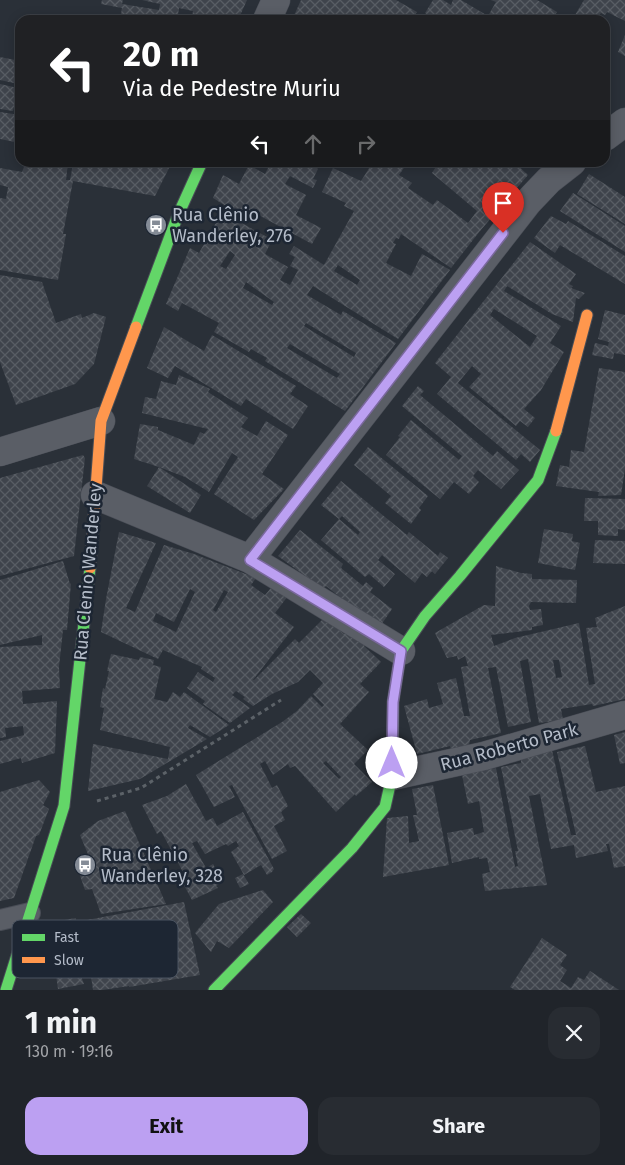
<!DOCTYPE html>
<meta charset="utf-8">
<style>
body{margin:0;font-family:"Fira Sans",sans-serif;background:#282c32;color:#f1f3f6;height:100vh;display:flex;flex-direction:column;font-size:19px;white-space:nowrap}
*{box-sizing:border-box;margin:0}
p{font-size:16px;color:#a2a4a8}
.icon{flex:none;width:28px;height:28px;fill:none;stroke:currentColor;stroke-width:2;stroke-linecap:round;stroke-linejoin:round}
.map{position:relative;height:990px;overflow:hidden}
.details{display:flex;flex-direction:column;background:#20242a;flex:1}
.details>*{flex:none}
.hud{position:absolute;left:15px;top:15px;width:595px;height:152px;border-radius:15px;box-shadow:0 2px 12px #0003,0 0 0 1px #3d4147;background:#202124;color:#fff;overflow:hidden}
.pin{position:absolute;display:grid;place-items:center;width:42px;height:42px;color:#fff;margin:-51px -21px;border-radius:50% 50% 50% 0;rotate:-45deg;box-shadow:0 0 5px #0007}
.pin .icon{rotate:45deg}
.me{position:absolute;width:55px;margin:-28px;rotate:0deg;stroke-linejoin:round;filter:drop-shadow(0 0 4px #0008)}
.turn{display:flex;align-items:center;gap:18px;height:105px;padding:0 25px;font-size:22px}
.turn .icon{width:65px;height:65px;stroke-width:2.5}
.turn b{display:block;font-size:35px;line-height:42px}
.lanes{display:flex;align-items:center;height:48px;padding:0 25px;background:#0003;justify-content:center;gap:25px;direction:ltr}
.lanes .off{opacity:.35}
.round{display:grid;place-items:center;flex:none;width:52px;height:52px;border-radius:15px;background:#282c32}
.headline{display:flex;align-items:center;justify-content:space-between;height:85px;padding:0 25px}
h1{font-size:30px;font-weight:700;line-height:38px}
.button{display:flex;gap:10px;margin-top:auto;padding:10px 25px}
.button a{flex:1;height:58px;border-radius:15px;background:#bca0f2;color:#111;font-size:20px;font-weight:700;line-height:58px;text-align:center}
.button a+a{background:#282c32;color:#f1f3f6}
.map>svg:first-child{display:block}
</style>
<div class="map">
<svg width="625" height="990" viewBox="0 0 625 990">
<defs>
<pattern id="building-cross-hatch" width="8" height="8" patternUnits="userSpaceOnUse" patternTransform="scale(1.25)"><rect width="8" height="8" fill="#3f444c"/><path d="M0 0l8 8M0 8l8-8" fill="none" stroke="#585d64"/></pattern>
</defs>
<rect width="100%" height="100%" fill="#2a3038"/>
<path fill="url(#building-cross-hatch)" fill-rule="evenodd" d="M 102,0 L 123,0 L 122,4 L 159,10 L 160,4 L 142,0 L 247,0 L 238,20 L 120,20 L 122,8 L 101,4 ZM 179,8 L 193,11 L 192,17 L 178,15 Z
M 301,0 L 396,0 L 417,12 L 411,20 L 336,20 L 322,14 L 320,20 L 292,20 Z
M 433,0 L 443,0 L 451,5 L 453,0 L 461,0 L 488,16 L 496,2 L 491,0 L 537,0 L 557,12 L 552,20 L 436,20 L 425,13 Z
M 584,0 L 625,0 L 625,21 L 607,12 L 605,15 L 601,13 L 596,20 L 572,20 Z
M 625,35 L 625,56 L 618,52 Z
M 0,57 L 20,61 L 20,88 L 17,87 L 18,84 L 0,80 Z
M 0,84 L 18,88 L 13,111 L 0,109 Z
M 0,112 L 20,115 L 20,143 L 0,139 Z
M 26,162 L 121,162 L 145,167 L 146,165 L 139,162 L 172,162 L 155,196 L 73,181 L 63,234 L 66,234 L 58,280 L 0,270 L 0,198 L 6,199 L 8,187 L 0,185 L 0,168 L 22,172 ZM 68,163 L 73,164 L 70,180 L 66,180 Z
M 262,162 L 310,162 L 318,169 L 313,179 L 317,180 L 313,188 L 290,176 L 285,184 L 306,195 L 296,215 L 321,228 L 312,244 L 251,211 L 247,219 L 213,198 L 223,175 L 239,184 L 249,165 L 265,174 L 269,166 Z
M 373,162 L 408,162 L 399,175 L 412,183 L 408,188 L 433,205 L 437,200 L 468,223 L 477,211 L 432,173 L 437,165 L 433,162 L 514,162 L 528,175 L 480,231 L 451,268 L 401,234 L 399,239 L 396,238 L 393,243 L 396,244 L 386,263 L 411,276 L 422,254 L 450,270 L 398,339 L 313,286 L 307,295 L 341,315 L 343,311 L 396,343 L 345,411 L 265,361 L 267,358 L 251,349 L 249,352 L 214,332 L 219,323 L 182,303 L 178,311 L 166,304 L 190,248 L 199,253 L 222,212 L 267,237 L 266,239 L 271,242 L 265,254 L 288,267 L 280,280 L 290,285 L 298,270 L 290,266 L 295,257 L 289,254 L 294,246 L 324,265 L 354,211 L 344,206 L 346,203 L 322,192 L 333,168 L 361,181 ZM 230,251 L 235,255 L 226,269 L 220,266 ZM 338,265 L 360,280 L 357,285 L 334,271 ZM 246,282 L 274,302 L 272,305 L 243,288 ZM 306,323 L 356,353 L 354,357 L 304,326 ZM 290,344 L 340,374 L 337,378 L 287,348 Z
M 589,174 L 625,197 L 625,224 L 577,194 Z
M 573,193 L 625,226 L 625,252 L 560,211 Z
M 551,216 L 566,224 L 568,221 L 625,256 L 625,284 L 560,245 L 555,253 L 534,238 Z
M 530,242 L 576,274 L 569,284 L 573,286 L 571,288 L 585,293 L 579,299 L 576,298 L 573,322 L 552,314 L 507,286 L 504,291 L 561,326 L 550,343 L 564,352 L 541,390 L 524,409 L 535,418 L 528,427 L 520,421 L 516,426 L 469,387 L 481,374 L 472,366 L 458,383 L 540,450 L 530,462 L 521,454 L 516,460 L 437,394 L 451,377 L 435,363 ZM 494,309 L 537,336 L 530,347 L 490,315 Z
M 0,275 L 42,282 L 56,323 L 81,314 L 82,318 L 94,313 L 106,317 L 94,364 L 75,384 L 16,405 L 0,362 Z
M 605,310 L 625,315 L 625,355 L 614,353 L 613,359 L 592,355 L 595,343 L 608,346 L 609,342 L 598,339 Z
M 164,327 L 204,351 L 212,335 L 296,386 L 290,394 L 308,406 L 293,429 L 246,399 L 241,406 L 175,366 L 168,378 L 147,368 Z
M 599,368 L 625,372 L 625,469 L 621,495 L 598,496 L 599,492 L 556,486 L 560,465 L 569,467 L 571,450 L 584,452 Z
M 179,375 L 210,389 L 208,392 L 248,418 L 241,427 L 257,436 L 266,421 L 288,435 L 262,474 L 284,489 L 254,520 L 214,494 L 238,457 L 232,453 L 209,492 L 185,477 L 159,467 L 201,495 L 190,513 L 147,486 L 159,467 L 134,459 L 140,424 L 158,427 L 158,430 L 194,445 L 200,432 L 204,434 L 208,429 L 142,413 L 145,397 L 156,399 L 161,381 L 176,385 Z
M 418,386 L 424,391 L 420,395 L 493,456 L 497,451 L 519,470 L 501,489 L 478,470 L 473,476 L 479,482 L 469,494 L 454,482 L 440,499 L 386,455 L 400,437 L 398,436 L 411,420 L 459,460 L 462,456 L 402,406 Z
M 368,447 L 428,496 L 419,508 L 421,510 L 411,524 L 385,503 L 391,496 L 354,465 Z
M 83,455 L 85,458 L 74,556 L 0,576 L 0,478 Z
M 341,481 L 407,535 L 409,532 L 438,556 L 440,552 L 448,558 L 435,574 L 432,571 L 427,577 L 422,573 L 415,583 L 382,555 L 378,560 L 395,574 L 384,587 L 369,574 L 365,577 L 321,540 L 339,519 L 358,535 L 360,532 L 342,516 L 339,519 L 321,505 Z
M 585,498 L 625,499 L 625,530 L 618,529 L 618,536 L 598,535 L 598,521 L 584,521 Z
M 544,529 L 573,534 L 572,541 L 580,543 L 575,570 L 538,563 Z
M 300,530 L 343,564 L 341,568 L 363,586 L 366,582 L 373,588 L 370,592 L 392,609 L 379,628 L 326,586 L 323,589 L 278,556 Z
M 119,532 L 156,543 L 126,608 L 135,612 L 164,545 L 194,554 L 256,578 L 251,585 L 265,595 L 275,583 L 291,592 L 275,613 L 294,627 L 253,680 L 254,680 L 295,639 L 299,643 L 325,617 L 344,634 L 347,631 L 371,639 L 364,646 L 381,662 L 360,684 L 369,692 L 340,724 L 368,750 L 354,764 L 372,782 L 356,796 L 355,794 L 336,812 L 295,766 L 290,768 L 288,764 L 273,775 L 265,761 L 260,764 L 272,788 L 277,785 L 288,806 L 281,812 L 285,820 L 274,826 L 287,851 L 272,859 L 232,785 L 229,786 L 235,797 L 214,807 L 196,775 L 282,722 L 297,711 L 311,696 L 322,707 L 324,705 L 313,694 L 323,683 L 310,670 L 298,682 L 272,694 L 253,706 L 243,699 L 245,697 L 236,691 L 232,695 L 250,708 L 230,723 L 203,704 L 205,701 L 187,688 L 198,672 L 213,682 L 215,678 L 201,669 L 202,667 L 163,650 L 158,659 L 101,632 L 106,599 ZM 190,589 L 195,592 L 176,632 L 153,621 L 156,613 L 174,622 ZM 224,590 L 228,592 L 216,612 L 213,610 ZM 326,761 L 341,777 L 339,779 L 323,763 Z
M 595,540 L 625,541 L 625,564 L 593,563 Z
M 63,561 L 70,584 L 71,583 L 67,630 L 63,630 L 59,667 L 60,688 L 22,691 L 23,704 L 57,701 L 55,753 L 22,763 L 21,758 L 0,764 L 0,741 L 24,735 L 23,726 L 5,728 L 6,737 L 0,738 L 0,647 L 42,645 L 42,635 L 0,645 L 0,580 Z
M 496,566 L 521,573 L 532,574 L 532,579 L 577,580 L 576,603 L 531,602 L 529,606 L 530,610 L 541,609 L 543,625 L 532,627 L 532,630 L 491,635 L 494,646 L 515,638 L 579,623 L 589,685 L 595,684 L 586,628 L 597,627 L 595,618 L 625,606 L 625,699 L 593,706 L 592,704 L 561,709 L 563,720 L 539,723 L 528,659 L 520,661 L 531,722 L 508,727 L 496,667 L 488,668 L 501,733 L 470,740 L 469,745 L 451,750 L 450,746 L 417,754 L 404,706 L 427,699 L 429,708 L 443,704 L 437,683 L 456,678 L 464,716 L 470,716 L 461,667 L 468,666 L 465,656 L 458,660 L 457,656 L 447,658 L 435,633 L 484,605 L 495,606 ZM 553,660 L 559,660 L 562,677 L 556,678 Z
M 111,654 L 139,660 L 140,657 L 154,660 L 153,665 L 161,667 L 154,699 L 167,702 L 173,692 L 180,697 L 184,692 L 229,725 L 210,737 L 190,725 L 188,728 L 207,739 L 140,779 L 88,791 L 93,744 L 168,759 L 170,747 L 100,730 L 104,708 L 100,707 L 103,688 L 105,689 L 109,671 L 107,671 Z
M 625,732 L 625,763 L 620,764 L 614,735 Z
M 585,746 L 596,792 L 625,786 L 625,866 L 614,868 L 609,844 L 606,844 L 608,851 L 576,858 L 574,845 L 551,849 L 540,794 L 529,796 L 547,885 L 485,891 L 482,874 L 490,872 L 487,858 L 479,859 L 479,857 L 452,863 L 447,833 L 473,828 L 474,835 L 484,832 L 479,801 L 468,804 L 462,775 L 496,768 L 515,867 L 518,866 L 515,851 L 518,851 L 501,767 L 521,763 L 521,757 L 552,750 L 571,835 L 576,835 L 557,752 Z
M 39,780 L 50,792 L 43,805 L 49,809 L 39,835 L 36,836 L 14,898 L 0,901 L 0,792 Z
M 186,784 L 206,821 L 213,818 L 217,826 L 243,812 L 274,869 L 272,872 L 267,875 L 261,865 L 244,875 L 231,852 L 239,846 L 236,841 L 228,846 L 226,844 L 205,854 L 197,841 L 192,843 L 206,868 L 213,864 L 222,882 L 216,886 L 218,888 L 192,900 L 179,876 L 184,874 L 161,831 L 157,834 L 142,805 L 167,796 Z
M 433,785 L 449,865 L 383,877 L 387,818 L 408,816 L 409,843 L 419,841 L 413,815 L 417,815 L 412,789 Z
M 125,811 L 166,904 L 101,914 L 92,889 L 85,890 L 76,864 L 90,859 L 80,835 L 98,821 Z
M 243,874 L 249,884 L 240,888 L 235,878 Z
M 263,890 L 273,902 L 229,948 L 217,941 L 211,952 L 195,933 L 219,904 Z
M 184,902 L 200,975 L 129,987 L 129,986 L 102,990 L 93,990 L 90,969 L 79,971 L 84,984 L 58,989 L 56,975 L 36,978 L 38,952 L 46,923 L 76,918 L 76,922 ZM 170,947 L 171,955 L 130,962 L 128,955 Z
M 301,914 L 311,923 L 297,937 L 287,927 Z
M 542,938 L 567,955 L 560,965 L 567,970 L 560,981 L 571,988 L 578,977 L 584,980 L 590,971 L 619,990 L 515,990 L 510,987 Z"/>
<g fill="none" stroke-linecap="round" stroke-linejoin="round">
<g stroke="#484c55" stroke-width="22">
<path id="lane" d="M 0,920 L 30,913"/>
</g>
<g stroke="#484c55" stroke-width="29">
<path id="street" d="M 267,20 L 276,0
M 605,137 L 625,122
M 0,452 L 101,421
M 95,495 L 250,559 L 528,202 L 549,180 L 572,162
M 250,559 L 401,651
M 392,776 L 484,756 L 625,715"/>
</g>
<g stroke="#484c55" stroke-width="13">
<path id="fast" d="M 136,327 L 178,215 L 202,162
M 6,990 L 64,806 L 90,568
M 214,990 L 352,848 L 385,807 L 392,776 L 393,702 L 401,651 L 425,616 L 460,576 L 538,480 L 556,431"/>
</g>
<g stroke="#484c55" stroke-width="13">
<path id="slow" d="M 556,431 L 587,315
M 90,568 L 101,421 L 136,327"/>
</g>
<path stroke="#5c6268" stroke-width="3" stroke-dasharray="4 4" stroke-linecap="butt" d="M 97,801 L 141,788 L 281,700"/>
<use href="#lane" stroke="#5a5e66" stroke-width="20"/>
<use href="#street" stroke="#5a5e66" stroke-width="28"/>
<use href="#fast" stroke="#63d668" stroke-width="11"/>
<use href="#slow" stroke="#ff974d" stroke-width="11"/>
</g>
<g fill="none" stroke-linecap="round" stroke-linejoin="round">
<g stroke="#7a689d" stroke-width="12">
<path id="route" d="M 392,763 L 393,702 L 401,651 L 250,560 L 503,233"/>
</g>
<use href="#route" stroke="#bca0f2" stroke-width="9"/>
</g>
<defs>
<g id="bus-disc" transform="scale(1.125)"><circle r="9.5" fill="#848b96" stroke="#1d2633"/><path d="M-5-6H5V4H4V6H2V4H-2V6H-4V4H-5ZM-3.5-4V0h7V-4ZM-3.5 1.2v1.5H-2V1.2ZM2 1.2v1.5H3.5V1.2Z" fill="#fff"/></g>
</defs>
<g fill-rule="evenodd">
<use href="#bus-disc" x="156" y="225"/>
<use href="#bus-disc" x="85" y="865"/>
</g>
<g text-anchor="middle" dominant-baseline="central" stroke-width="5" stroke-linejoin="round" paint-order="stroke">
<g font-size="18" fill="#b4bcc9" stroke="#1d2633" text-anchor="start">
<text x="172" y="215">Rua Clênio<tspan x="172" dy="21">Wanderley, 276</tspan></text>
<text x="101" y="855">Rua Clênio<tspan x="101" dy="21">Wanderley, 328</tspan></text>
</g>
<g font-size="18" fill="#b4bcc9" stroke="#1d2633">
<text transform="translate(88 572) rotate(-85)">Rua Clenio Wanderley</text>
<text transform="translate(509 747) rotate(-15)">Rua Roberto Park</text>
</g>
</g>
<rect x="12" y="920" width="166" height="58" rx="8" fill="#1d2633" stroke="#4a5360" stroke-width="1"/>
<rect x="22" y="934" width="23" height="7" fill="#63d668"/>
<rect x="22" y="957" width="23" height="6" fill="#ff974d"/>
<g font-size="14" fill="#b4bcc9">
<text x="54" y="942">Fast</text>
<text x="54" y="965">Slow</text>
</g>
</svg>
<div class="pin" style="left:503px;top:233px;background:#d93025"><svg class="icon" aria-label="arrive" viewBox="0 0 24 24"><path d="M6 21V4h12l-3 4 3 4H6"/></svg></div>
<svg class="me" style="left:392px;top:763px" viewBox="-20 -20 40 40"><circle r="19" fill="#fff"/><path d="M0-13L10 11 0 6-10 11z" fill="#bca0f2"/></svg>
<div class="hud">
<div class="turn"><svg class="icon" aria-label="left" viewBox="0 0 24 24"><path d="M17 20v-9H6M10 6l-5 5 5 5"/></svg><div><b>20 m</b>Via de Pedestre Muriu</div></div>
<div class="lanes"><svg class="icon" aria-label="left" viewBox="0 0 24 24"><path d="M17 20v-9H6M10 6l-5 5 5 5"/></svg><svg class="icon off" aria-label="ahead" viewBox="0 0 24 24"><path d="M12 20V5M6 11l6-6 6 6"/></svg><svg class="icon off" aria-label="right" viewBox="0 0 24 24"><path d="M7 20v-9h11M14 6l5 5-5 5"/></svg></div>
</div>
</div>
<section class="details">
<div class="headline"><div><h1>1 min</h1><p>130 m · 19:16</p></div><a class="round"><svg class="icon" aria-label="close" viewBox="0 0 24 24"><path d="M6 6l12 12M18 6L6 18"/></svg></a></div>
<div class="button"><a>Exit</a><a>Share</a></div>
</section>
